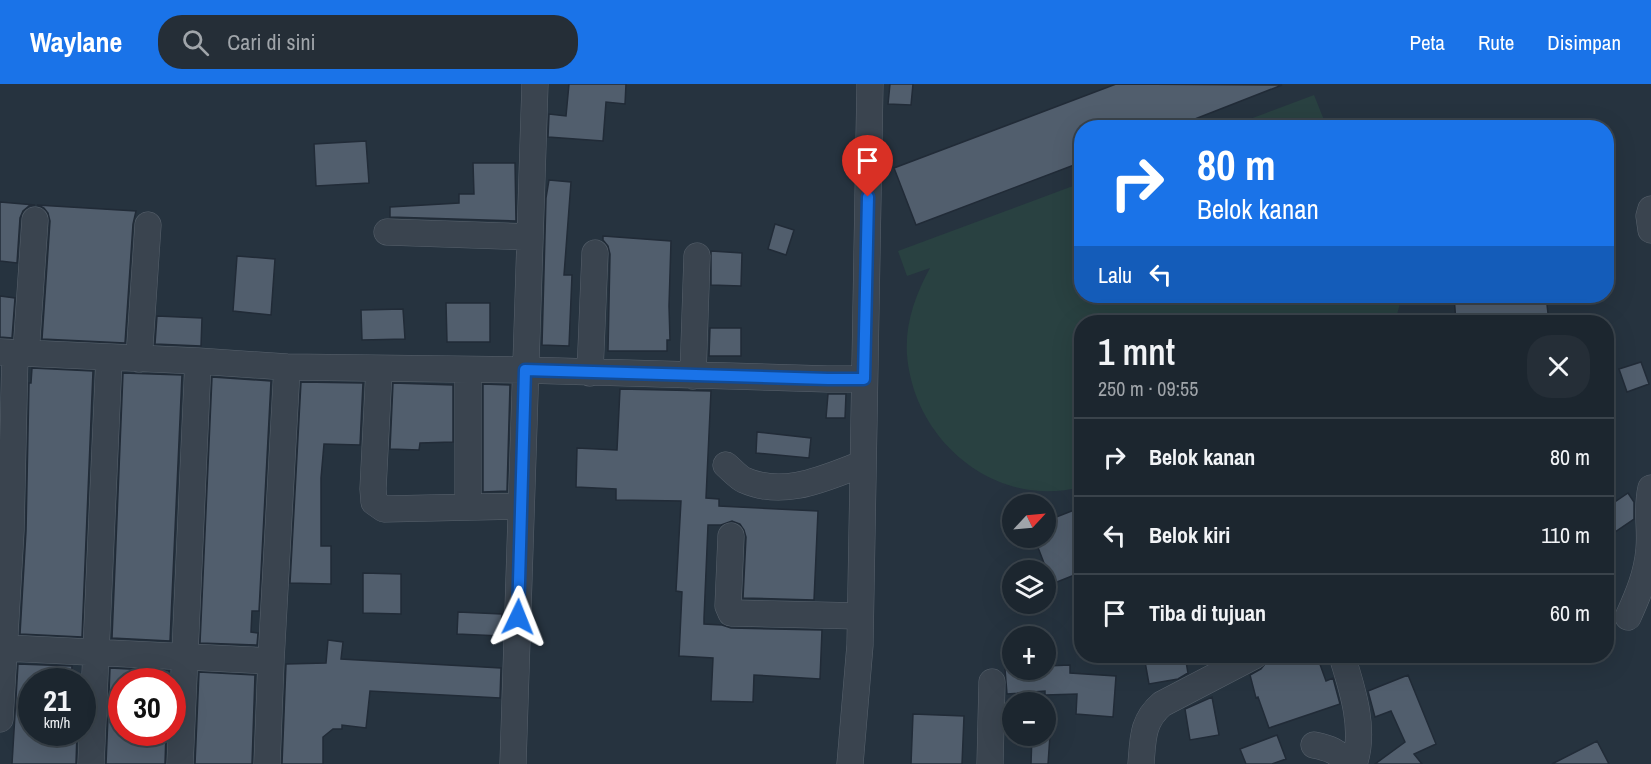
<!DOCTYPE html>
<html lang="id">
<meta charset="utf-8">
<style>
body{margin:0;font-family:"Archivo Narrow",sans-serif;background:#252e37;color:#f1f3f6;height:100vh;display:flex;flex-direction:column;font-size:22px;white-space:nowrap}
*{box-sizing:border-box;margin:0}
p{font-size:20px;color:#a0a5aa}
.icon{flex:none;width:33px;height:33px;fill:none;stroke:currentColor;stroke-width:2;stroke-linecap:round;stroke-linejoin:round}
.map{position:relative;flex:1;overflow:hidden}
.side{position:absolute;left:1074px;top:231px;width:540px;height:348px;display:flex;flex-direction:column;background:#1c262f;border-radius:24px;box-shadow:0 6px 24px #0002,0 0 0 2px #3a434b}
.side>*{flex:none}
.top-card{position:absolute;left:1074px;top:36px;width:540px;height:183px;border-radius:24px;box-shadow:0 6px 24px #0002,0 0 0 2px #3a434b;background:#1a73e8;color:#fff;overflow:hidden}
.needle{width:39px;rotate:64deg}
.fabs{position:absolute;left:1002px;top:410px;display:grid;gap:12px}
.fabs a{display:grid;place-items:center;width:54px;height:54px;border-radius:50%;background:#1c262f;box-shadow:0 6px 24px #0002,0 0 0 2px #3a434b;font-size:30px}
.speed{position:absolute;left:18px;top:584px;display:flex;gap:12px;font-size:30px;font-weight:700;text-align:center}
.speed>*{display:grid;place-content:center;width:78px;height:78px;border-radius:50%;background:#1c262f;box-shadow:0 6px 24px #0002,0 0 0 2px #3a434b;line-height:1}
.speed small{font-size:15px;font-weight:400}
.speed .limit{border:9px solid #d22;background:#fff;color:#111}
.pin{position:absolute;display:grid;place-items:center;width:51px;height:51px;color:#fff;margin:-62px -26px;border-radius:50% 50% 50% 0;rotate:-45deg;box-shadow:0 0 6px #0007}
.pin .icon{rotate:45deg}
.me{position:absolute;width:66px;margin:-33px;rotate:2deg;stroke-linejoin:round;filter:drop-shadow(0 0 4px #0008)}
.turn{display:flex;align-items:center;gap:21px;height:126px;padding:0 24px;font-size:27px}
.turn .icon{width:78px;height:78px;stroke-width:2.5}
.turn b{display:block;font-size:42px;line-height:51px}
.then{display:flex;align-items:center;height:57px;padding:0 24px;background:#0003;gap:12px;font-size:22px}
.round{display:grid;place-items:center;flex:none;width:63px;height:63px;border-radius:24px;background:#252e37}
.headline{display:flex;align-items:center;justify-content:space-between;height:102px;padding:0 24px}
h1{font-size:36px;font-weight:600;line-height:45px}
ul{padding:0;list-style:none}
li{display:flex;align-items:center;gap:18px;height:78px;padding:0 24px;border-top:2px solid #3a434b}
li div{flex:1}
li b{display:block;font-size:22px}
li em{font-style:normal}
header{display:flex;align-items:center;gap:36px;box-sizing:border-box;height:84px;padding:0 30px;background:#1a73e8;color:#fff}
header strong{font-size:28px}
nav{display:flex;gap:33px;margin-inline-start:auto;font-size:21px}
.search{width:420px;height:54px;background:#252e37;display:flex;align-items:center;gap:15px;box-sizing:border-box;padding:0 21px;border-radius:24px;color:#a0a5aa;font-size:22px}
.map>svg:first-child{display:block}
</style>
<header>
<strong>Waylane</strong>
<div class="search"><svg class="icon" aria-label="search" viewBox="0 0 24 24"><circle cx="10" cy="10" r="6"/><path d="M15 15l6 6"/></svg>Cari di sini</div>
<nav><a>Peta</a><a>Rute</a><a>Disimpan</a></nav>
</header>
<div class="map">
<svg width="1651" height="680" viewBox="0 0 1651 680">
<rect width="100%" height="100%" fill="#26333f"/>
<path fill="#294141" d="M 1314,11 L 1324,36 L 1304,43 L 1229,43 Z
M 1081,99 L 1082,212 L 1402,212 L 1395,238 L 1082,238 L 1081,403 C 995,425 914,357 907,271 C 905,239 915,212 930,184 L 907,192 L 898,167 Z"/>
<path fill="#515e6d" stroke="#212b37" stroke-width="1.5" d="M 569,0 L 626,0 L 625,20 L 606,18 L 603,57 L 548,53 L 549,30 L 566,32 Z
M 890,0 L 913,0 L 911,21 L 888,20 Z
M 1116,0 L 1282,1 L 1172,44 L 1082,44 L 1082,78 L 916,141 L 894,84 Z
M 366,57 L 369,99 L 316,102 L 314,60 Z
M 473,79 L 515,79 L 516,137 L 390,133 L 390,123 L 459,119 L 459,110 L 474,110 Z
M 549,96 L 571,98 L 564,191 L 572,191 L 569,262 L 542,261 L 546,114 Z
M 0,118 L 35,121 L 29,122 L 23,127 L 20,134 L 17,179 L 0,177 Z
M 37,121 L 136,127 L 133,140 L 125,259 L 42,255 L 50,137 L 48,129 L 44,124 Z
M 775,140 L 794,146 L 786,171 L 768,165 Z
M 603,152 L 671,157 L 669,222 L 670,256 L 667,256 L 667,267 L 608,267 L 610,170 L 608,162 L 603,156 Z
M 711,167 L 742,169 L 741,202 L 711,201 Z
M 237,172 L 275,175 L 271,231 L 233,227 Z
M 0,212 L 15,214 L 12,254 L 0,253 Z
M 1454,212 L 1546,212 L 1549,238 L 1456,238 Z
M 446,219 L 490,219 L 490,258 L 447,258 Z
M 403,225 L 405,255 L 362,256 L 361,226 Z
M 157,232 L 202,234 L 201,262 L 155,260 Z
M 710,244 L 741,244 L 741,272 L 709,272 Z
M 1641,278 L 1649,300 L 1627,308 L 1619,285 Z
M 32,284 L 93,287 L 82,553 L 20,550 L 26,447 L 29,299 L 31,299 Z
M 123,289 L 182,291 L 170,557 L 112,554 Z
M 212,293 L 271,297 L 259,527 L 252,527 L 251,548 L 258,549 L 257,561 L 200,559 Z
M 301,298 L 363,299 L 360,361 L 324,360 L 321,394 L 321,462 L 331,462 L 331,500 L 290,499 Z
M 393,299 L 453,301 L 453,358 L 420,359 L 419,366 L 390,365 Z
M 483,300 L 510,301 L 507,407 L 483,408 Z
M 620,305 L 711,307 L 706,414 L 719,415 L 719,422 L 818,427 L 814,516 L 743,514 L 746,453 L 744,446 L 740,440 L 732,437 L 721,441 L 708,441 L 704,534 L 704,540 L 722,541 L 731,544 L 822,546 L 820,595 L 754,591 L 753,618 L 711,617 L 713,574 L 679,572 L 682,508 L 676,507 L 681,417 L 616,416 L 616,405 L 576,403 L 577,364 L 617,366 Z
M 828,310 L 846,310 L 845,334 L 826,334 Z
M 757,348 L 811,354 L 809,374 L 756,369 Z
M 1628,409 L 1634,418 L 1634,435 L 1606,454 L 1606,424 Z
M 1082,423 L 1082,488 L 1052,500 L 1034,453 L 1046,453 L 1046,437 Z
M 363,489 L 401,490 L 401,530 L 363,529 Z
M 458,528 L 502,530 L 501,552 L 457,550 Z
M 328,556 L 343,558 L 341,575 L 501,584 L 500,614 L 370,607 L 366,644 L 342,641 L 342,645 L 333,645 L 323,653 L 323,680 L 282,680 L 286,580 L 326,579 Z
M 1144,572 L 1185,572 L 1188,589 L 1178,595 L 1149,600 Z
M 1282,572 L 1317,572 L 1326,597 L 1333,594 L 1340,620 L 1269,644 L 1258,613 L 1256,614 L 1250,591 L 1261,585 L 1268,576 Z
M 18,580 L 72,582 L 71,597 L 32,597 L 32,648 L 77,648 L 76,680 L 12,680 Z
M 1070,581 L 1070,589 L 1116,592 L 1113,633 L 1076,630 L 1077,610 L 1045,611 L 1045,607 L 1007,610 L 1005,585 L 1046,585 L 1046,582 Z
M 110,584 L 169,587 L 169,597 L 122,597 L 122,648 L 166,648 L 165,680 L 106,680 Z
M 199,588 L 255,591 L 252,680 L 195,680 Z
M 1408,591 L 1436,660 L 1414,670 L 1422,680 L 1375,680 L 1405,658 L 1391,627 L 1375,633 L 1368,607 Z
M 1212,613 L 1219,651 L 1190,656 L 1185,625 Z
M 913,630 L 964,632 L 962,680 L 911,680 Z
M 1032,651 L 1050,651 L 1048,680 L 1031,680 Z
M 1277,651 L 1286,675 L 1272,680 L 1246,680 L 1240,665 Z
M 1597,657 L 1609,680 L 1552,680 Z"/>
<g fill="none" stroke-linecap="round" stroke-linejoin="round">
<g stroke="#58626d" stroke-width="27">
<path id="minor" d="M 1651,125 L 1649,132 L 1651,146
M 387,148 L 530,153
M 0,268 L 198,277 L 287,283 L 525,286 L 828,295 L 864,295
M 26,269 L 35,136
M 139,275 L 148,141
M 379,285 L 373,405 L 374,418 L 384,425 L 521,422
M 590,289 L 595,169
M 693,292 L 697,172
M 726,381 C 732,386 738,393 744,396 C 784,414 825,394 862,380
M 468,423 L 468,286
M 731,452 L 728,522 L 731,529 L 860,532
M 1628,533 C 1638,511 1647,490 1649,465 C 1651,445 1646,424 1651,404
M 6,564 L 271,577
M 1342,572 C 1352,604 1366,646 1354,680
M 0,635 L 11,446 L 15,269
M 1314,661 C 1329,664 1338,667 1348,680
M 91,680 L 109,274
M 180,680 L 198,277
M 267,680 L 271,577 L 287,283
M 513,680 L 535,0
M 850,680 L 860,561 L 870,0
M 990,680 L 992,598
M 1141,680 C 1143,655 1142,637 1162,620 L 1254,572"/>
</g>
<use href="#minor" stroke="#3a444f" stroke-width="26"/>
</g>
<g fill="none" stroke-linecap="round" stroke-linejoin="round">
<g stroke="#114b97" stroke-width="15">
<path id="route" d="M 518,533 L 525,286 L 828,295 L 864,295 L 868,113"/>
</g>
<use href="#route" stroke="#1a73e8" stroke-width="10"/>
</g>
</svg>
<div class="fabs">
<a><svg class="needle" viewBox="-14 -14 28 28"><path d="M0-13l5 13h-10z" fill="#e53935"/><path d="M0 13l5-13h-10z" fill="#a0a5aa"/></svg></a>
<a><svg class="icon" aria-label="layers" viewBox="0 0 24 24"><path d="M12 4l9 5-9 5-9-5zM3 14l9 5 9-5"/></svg></a>
<a>+</a>
<a>−</a>
</div>
<div class="speed"><div>21<small>km/h</small></div><div class="limit">30</div></div>
<div class="pin" style="left:868px;top:113px;background:#d93025"><svg class="icon" aria-label="arrive" viewBox="0 0 24 24"><path d="M6 21V4h12l-3 4 3 4H6"/></svg></div>
<svg class="me" style="left:518px;top:533px" viewBox="-20 -20 40 40"><path d="M0-17L14 15 0 8-14 15z" fill="#1a73e8" stroke="#fff" stroke-width="4"/></svg>
<div class="top-card">
<div class="turn"><svg class="icon" aria-label="right" viewBox="0 0 24 24"><path d="M7 20v-9h11M14 6l5 5-5 5"/></svg><div><b>80 m</b>Belok kanan</div></div>
<div class="then">Lalu<svg class="icon" aria-label="left" viewBox="0 0 24 24"><path d="M17 20v-9H6M10 6l-5 5 5 5"/></svg></div>
</div>
<section class="side">
<div class="headline"><div><h1>1 mnt</h1><p>250 m · 09:55</p></div><a class="round"><svg class="icon" aria-label="close" viewBox="0 0 24 24"><path d="M6 6l12 12M18 6L6 18"/></svg></a></div>
<ul>
<li><svg class="icon" aria-label="right" viewBox="0 0 24 24"><path d="M7 20v-9h11M14 6l5 5-5 5"/></svg><div><b>Belok kanan</b></div><em>80 m</em></li>
<li><svg class="icon" aria-label="left" viewBox="0 0 24 24"><path d="M17 20v-9H6M10 6l-5 5 5 5"/></svg><div><b>Belok kiri</b></div><em>110 m</em></li>
<li><svg class="icon" aria-label="arrive" viewBox="0 0 24 24"><path d="M6 21V4h12l-3 4 3 4H6"/></svg><div><b>Tiba di tujuan</b></div><em>60 m</em></li>
</ul>
</section>
</div>
